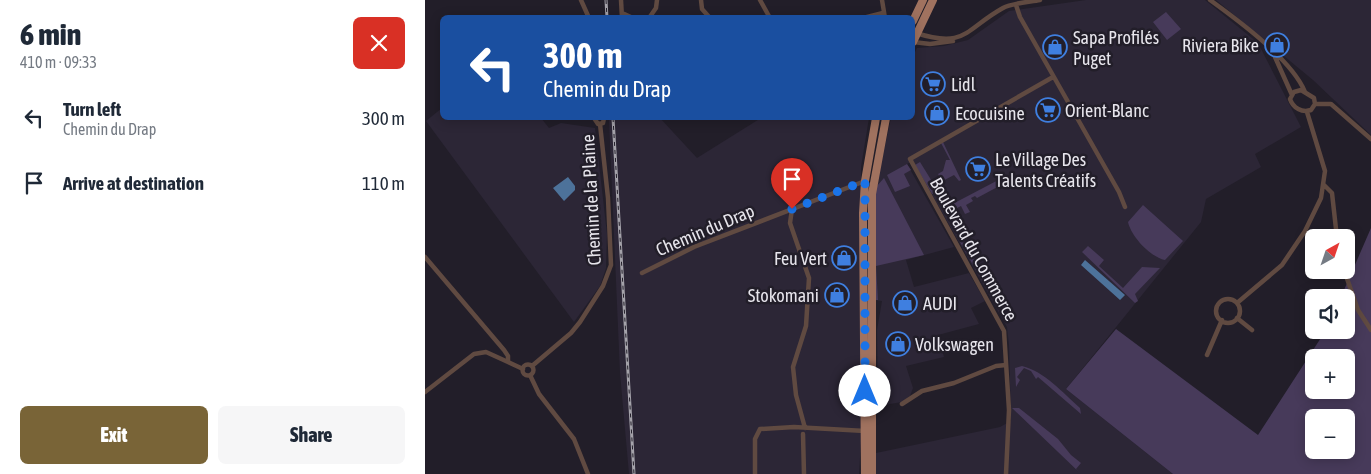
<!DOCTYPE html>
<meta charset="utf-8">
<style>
body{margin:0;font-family:"Asap Condensed",sans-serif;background:#f6f6f7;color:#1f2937;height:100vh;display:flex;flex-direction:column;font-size:19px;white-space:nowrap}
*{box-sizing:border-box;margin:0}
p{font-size:16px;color:#747a83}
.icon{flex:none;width:28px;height:28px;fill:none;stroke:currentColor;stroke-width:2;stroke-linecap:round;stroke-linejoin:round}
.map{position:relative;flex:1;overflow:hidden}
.side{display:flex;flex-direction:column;background:#fff;width:425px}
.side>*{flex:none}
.hud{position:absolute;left:15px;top:15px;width:475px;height:105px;border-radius:8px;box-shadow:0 2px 12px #0003;background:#1a4fa0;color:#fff;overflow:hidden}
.needle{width:32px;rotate:40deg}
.controls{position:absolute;left:880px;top:229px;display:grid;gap:10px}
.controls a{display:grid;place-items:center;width:50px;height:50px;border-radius:8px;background:#fff;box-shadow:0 2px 12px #0003;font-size:25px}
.pin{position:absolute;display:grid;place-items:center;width:42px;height:42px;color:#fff;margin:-51px -21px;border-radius:50% 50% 50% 0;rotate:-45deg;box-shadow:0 0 5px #0007}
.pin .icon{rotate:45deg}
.me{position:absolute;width:55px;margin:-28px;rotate:0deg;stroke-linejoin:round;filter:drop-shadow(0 0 4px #0008)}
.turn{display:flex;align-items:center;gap:18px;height:105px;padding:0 20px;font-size:22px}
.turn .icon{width:65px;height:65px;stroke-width:2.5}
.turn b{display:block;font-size:35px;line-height:42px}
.round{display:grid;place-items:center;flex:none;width:52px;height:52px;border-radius:8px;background:#f6f6f7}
.head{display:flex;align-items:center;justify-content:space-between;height:85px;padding:0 20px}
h1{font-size:30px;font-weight:800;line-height:38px}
.action{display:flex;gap:10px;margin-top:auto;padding:10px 20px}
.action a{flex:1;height:58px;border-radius:8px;background:#796437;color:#fff;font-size:20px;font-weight:800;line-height:58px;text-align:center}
.action a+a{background:#f6f6f7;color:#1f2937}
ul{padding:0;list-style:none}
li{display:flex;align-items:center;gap:15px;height:65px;padding:0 20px}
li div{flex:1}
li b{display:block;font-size:19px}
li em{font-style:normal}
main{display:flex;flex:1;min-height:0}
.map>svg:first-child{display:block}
</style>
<main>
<section class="side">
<div class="head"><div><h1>6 min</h1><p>410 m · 09:33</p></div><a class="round" style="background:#d93025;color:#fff"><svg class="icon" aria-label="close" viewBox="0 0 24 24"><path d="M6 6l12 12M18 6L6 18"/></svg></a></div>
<ul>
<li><svg class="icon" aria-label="left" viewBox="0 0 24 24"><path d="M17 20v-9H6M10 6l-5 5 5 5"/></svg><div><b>Turn left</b><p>Chemin du Drap</p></div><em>300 m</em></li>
<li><svg class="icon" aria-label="arrive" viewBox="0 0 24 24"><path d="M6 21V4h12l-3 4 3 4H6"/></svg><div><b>Arrive at destination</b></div><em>110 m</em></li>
</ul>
<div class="action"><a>Exit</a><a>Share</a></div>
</section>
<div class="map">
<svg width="946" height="474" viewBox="0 0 946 474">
<rect width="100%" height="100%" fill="#221e29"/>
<path fill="#2c2636" d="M 661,0 L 780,0 L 833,43 L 876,127 L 830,154 L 836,167 L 781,199 L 776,222 L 641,389 L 748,474 L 451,474 L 451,453 L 575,427 L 586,421 L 584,345 L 582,327 L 488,161 L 482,164 L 529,247 L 481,260 L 489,287 L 544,273 L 560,301 L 546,308 L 554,324 L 513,335 L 519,357 L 481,366 L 488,388 L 485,396 L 477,402 L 453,406 L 452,330 L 457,301 L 450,300 L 451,187 L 466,118 L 488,118 L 488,56 L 492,48 L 519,46 L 543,40 L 584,11 Z
M 791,0 L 946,0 L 946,135 L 888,80 Z
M 17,108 L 18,118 L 116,118 L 124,128 L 136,123 L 170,128 L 182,234 L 181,268 L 175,286 L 149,322 L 1,121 Z
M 201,118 L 235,118 L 272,158 L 336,118 L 444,118 L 436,167 L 437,426 L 434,474 L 204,474 L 195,373 L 184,120 Z"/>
<path fill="#473a5a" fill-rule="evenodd" d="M 741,12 L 756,29 L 742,40 L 728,22 Z
M 518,142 L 536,180 L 534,181 L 529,175 L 510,185 L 513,192 L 507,194 L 490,165 L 495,162 L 508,183 L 515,178 L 513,174 L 518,171 L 521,160 L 525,160 L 516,143 Z
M 482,164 L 486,170 L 479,174 L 485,186 L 470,192 L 462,175 Z
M 579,177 L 578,184 L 552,198 L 550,196 L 546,198 L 548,201 L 541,205 L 545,212 L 540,214 L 536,206 L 530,209 L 534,217 L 531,219 L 527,213 L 530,209 L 527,207 L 519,212 L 518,209 Z
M 459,178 L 499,255 L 451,266 L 453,300 L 450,300 L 451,187 Z
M 718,205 L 758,241 L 740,260 C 725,257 706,236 703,222 Z
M 946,228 L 946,474 L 748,474 L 641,389 L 691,329 L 833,435 L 901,330 L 921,330 L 921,298 L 916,297 ZM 889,358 L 921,358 L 921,390 L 889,390 ZM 889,418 L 921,418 L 921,450 L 889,450 Z
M 539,239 L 568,293 L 565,295 L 535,242 Z
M 663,246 L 679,260 L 674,266 L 698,288 L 717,267 L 735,268 L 710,294 L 713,301 L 710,303 L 657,252 Z
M 597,366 C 619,371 638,393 655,408 L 656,414 L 613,377 L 611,379 L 606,371 L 599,368 L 592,377 L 595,380 L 591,387 L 590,368 Z
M 587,408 L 594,408 L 633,439 L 646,455 L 656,463 L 651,469 L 656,474 Z"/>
<path fill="#4d729a" d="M 143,177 L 150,186 L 150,190 L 139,201 L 128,188 Z
M 660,260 L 700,295 L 695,300 L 656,265 Z"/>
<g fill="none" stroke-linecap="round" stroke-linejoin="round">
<path stroke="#604a41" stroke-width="4.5" d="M 156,0 L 164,18
M 196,0 L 197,18
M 276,0 L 277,9 L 285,18
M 335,0 L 345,18
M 457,0 L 460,18
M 785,0 C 814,21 867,60 880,92
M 591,5 L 595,17 L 694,192 L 700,207
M 197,13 L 208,18
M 224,18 L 231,8 L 232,0
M 438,18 L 458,13
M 491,33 C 541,49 540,29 578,8 C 587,3 604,2 615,0
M 488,42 L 505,44 L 528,41
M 850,57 L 867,95
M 876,90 L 889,98 L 890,104 L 886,110 C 877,113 868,108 865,99 L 869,92 Z
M 890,104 L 906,104 L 946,139
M 169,118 L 173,124 L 178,123 L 179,118
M 899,185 L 907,193 L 912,238
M 367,209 L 365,223 L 384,278 L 381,326 L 368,367 L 371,395 L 380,428
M 0,257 L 79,350 L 83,356 L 83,362 L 98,369
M 919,270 L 933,310 L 946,330
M 217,273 L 269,247 L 440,181
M791 311a12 12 0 1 1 24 0a12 12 0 1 1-24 0Z
M 812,303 L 857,265 L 880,231 L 896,198 L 900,171 L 882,112
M 812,318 L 827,330
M 782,355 L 797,320
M97.5 370a5.5 5.5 0 1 1 11 0a5.5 5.5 0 1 1-11 0Z
M 107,366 L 146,333 L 155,322 L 178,286 L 186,265 L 183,198 L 175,124
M 105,375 L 114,394 L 149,439 L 163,474
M 0,392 L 49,354 L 61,352 L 83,362
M 477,404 L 497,391 L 529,383 L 571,366 L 581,365
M 378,434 L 379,474
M 330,474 L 330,439 L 335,429 L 369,427 L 440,431
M 581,474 L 584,410 L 579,331 L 485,159 L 628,77"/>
<path stroke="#a0725f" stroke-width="8" d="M 488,21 L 498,0
M 488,42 L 508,0
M 440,474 L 438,213 L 440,181 L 451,118
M 447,474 L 447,194 L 461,118"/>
<g stroke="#a4a2aa" stroke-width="3">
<path id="rail" d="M 181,0 L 182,18
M 188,118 L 209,474"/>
</g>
<use href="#rail" stroke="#221e29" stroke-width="1" stroke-dasharray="4" stroke-linecap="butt"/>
</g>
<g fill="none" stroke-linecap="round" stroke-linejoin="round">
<path stroke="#1a73e8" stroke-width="9" stroke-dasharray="0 16.2" d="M 367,209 L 440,181 L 440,391"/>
</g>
<defs>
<g id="shop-ring" transform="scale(1.25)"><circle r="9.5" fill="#221e29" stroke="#3f7fe0" stroke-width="1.5"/><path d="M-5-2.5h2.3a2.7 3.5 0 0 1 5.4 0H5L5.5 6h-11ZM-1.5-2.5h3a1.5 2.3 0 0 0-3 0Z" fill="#3f7fe0"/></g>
<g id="supermarket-ring" transform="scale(1.25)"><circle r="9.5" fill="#221e29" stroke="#3f7fe0" stroke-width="1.5"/><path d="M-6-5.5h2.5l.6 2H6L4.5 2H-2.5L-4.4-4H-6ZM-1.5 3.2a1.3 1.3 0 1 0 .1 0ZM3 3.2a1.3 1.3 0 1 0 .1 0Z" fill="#3f7fe0"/></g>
</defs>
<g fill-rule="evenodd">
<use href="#shop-ring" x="852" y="45"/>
<use href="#shop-ring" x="630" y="47"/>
<use href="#supermarket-ring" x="508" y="84"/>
<use href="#supermarket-ring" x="623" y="110"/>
<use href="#shop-ring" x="512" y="113"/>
<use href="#supermarket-ring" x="553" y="169"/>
<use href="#shop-ring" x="419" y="258"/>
<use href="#shop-ring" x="412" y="295"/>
<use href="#shop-ring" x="480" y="303"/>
<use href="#shop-ring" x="473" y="344"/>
</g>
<g text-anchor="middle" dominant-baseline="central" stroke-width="5" stroke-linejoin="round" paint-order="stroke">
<g font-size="18" fill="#e7e5ec" stroke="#221e29" text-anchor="start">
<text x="648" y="37">Sapa Profilés<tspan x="648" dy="21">Puget</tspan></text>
<text x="834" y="45" text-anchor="end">Riviera Bike</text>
<text x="526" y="84">Lidl</text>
<text x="640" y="110">Orient-Blanc</text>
<text x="530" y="113">Ecocuisine</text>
<text x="570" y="159">Le Village Des<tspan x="570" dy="21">Talents Créatifs</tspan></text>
<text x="402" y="258" text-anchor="end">Feu Vert</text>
<text x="394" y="295" text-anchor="end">Stokomani</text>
<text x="498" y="303">AUDI</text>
<text x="490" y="344">Volkswagen</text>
</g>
<g font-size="18" fill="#e7e5ec" stroke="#221e29">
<text transform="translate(166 200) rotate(-93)">Chemin de la Plaine</text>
<text transform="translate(280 230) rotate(-23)">Chemin du Drap</text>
<text transform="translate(549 249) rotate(61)">Boulevard du Commerce</text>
</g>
</g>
</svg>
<div class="controls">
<a><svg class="needle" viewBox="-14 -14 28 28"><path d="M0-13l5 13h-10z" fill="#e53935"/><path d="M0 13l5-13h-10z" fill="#747a83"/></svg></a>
<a><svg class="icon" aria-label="sound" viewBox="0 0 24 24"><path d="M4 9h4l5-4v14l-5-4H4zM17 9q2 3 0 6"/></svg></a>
<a>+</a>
<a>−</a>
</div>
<div class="pin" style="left:367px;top:209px;background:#d93025"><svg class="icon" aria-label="arrive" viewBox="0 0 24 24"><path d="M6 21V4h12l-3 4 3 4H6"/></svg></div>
<svg class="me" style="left:440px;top:391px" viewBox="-20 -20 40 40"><circle r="19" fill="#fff"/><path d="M0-13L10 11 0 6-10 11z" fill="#1a73e8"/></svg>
<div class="hud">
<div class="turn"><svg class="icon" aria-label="left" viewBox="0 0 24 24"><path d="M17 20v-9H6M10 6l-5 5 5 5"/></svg><div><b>300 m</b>Chemin du Drap</div></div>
</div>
</div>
</main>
